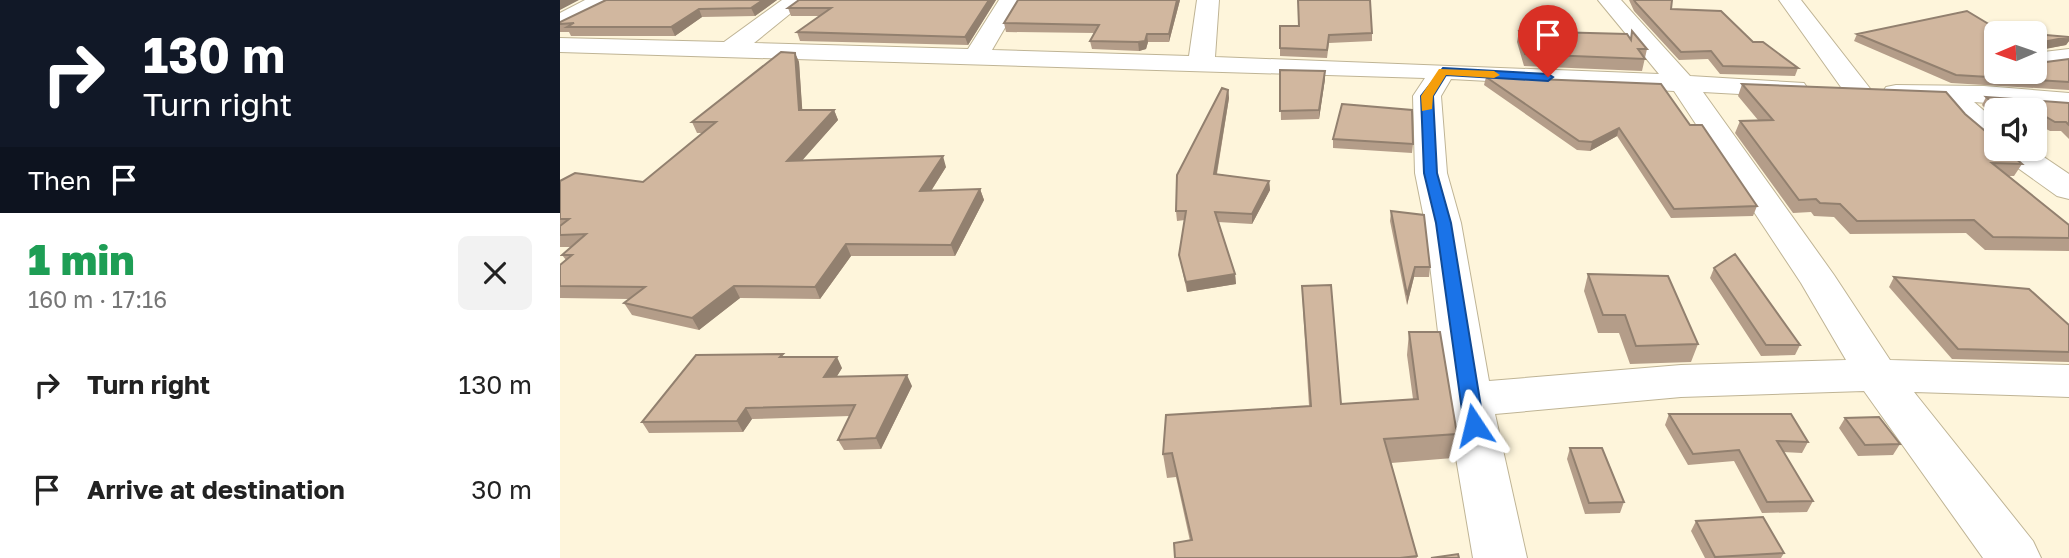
<!DOCTYPE html>
<meta charset="utf-8">
<style>
body{margin:0;font-family:"Golos Text",sans-serif;background:#f2f2f2;color:#222;height:100vh;display:flex;flex-direction:column;font-size:26px;white-space:nowrap}
*{box-sizing:border-box;margin:0}
p{font-size:23px;color:#767676}
.icon{flex:none;width:38px;height:38px;fill:none;stroke:currentColor;stroke-width:2;stroke-linecap:round;stroke-linejoin:round}
.map{position:relative;flex:1;overflow:hidden}
.sheet{display:flex;flex-direction:column;background:#fff;width:560px}
.sheet>*{flex:none}
.hud{background:#111827;color:#fff;overflow:hidden}
.needle{width:46px;rotate:268deg}
.tools{position:absolute;left:1424px;top:21px;display:grid;gap:14px}
.tools a{display:grid;place-items:center;width:63px;height:63px;border-radius:10px;background:#fff;box-shadow:0 2px 5px #0004;font-size:35px}
.pin{position:absolute;display:grid;place-items:center;width:60px;height:60px;color:#fff;margin:-72px -30px;border-radius:50% 50% 50% 0;rotate:-45deg;box-shadow:0 0 7px #0007}
.pin .icon{rotate:45deg}
.me{position:absolute;width:77px;margin:-38px;rotate:350deg;stroke-linejoin:round;filter:drop-shadow(0 0 5px #0008)}
.turn{display:flex;align-items:center;gap:24px;height:147px;padding:0 28px;font-size:32px}
.turn .icon{width:91px;height:91px;stroke-width:2.5}
.turn b{display:block;font-size:49px;line-height:60px}
.then{display:flex;align-items:center;height:66px;padding:0 28px;background:#0003;gap:14px;font-size:26px}
.round{display:grid;place-items:center;flex:none;width:74px;height:74px;border-radius:10px;background:#f2f2f2}
.overview{display:flex;align-items:center;justify-content:space-between;height:119px;padding:0 28px}
h1{font-size:42px;font-weight:800;line-height:52px;color:#1e9e55}
ul{padding:0;list-style:none}
li{display:flex;align-items:center;gap:21px;height:105px;padding:0 28px}
li div{flex:1}
li b{display:block;font-size:26px}
li em{font-style:normal}
main{display:flex;flex:1;min-height:0}
.map>svg:first-child{display:block}
</style>
<main>
<section class="sheet">
<div class="hud">
<div class="turn"><svg class="icon" aria-label="right" viewBox="0 0 24 24"><path d="M7 20v-9h11M14 6l5 5-5 5"/></svg><div><b>130 m</b>Turn right</div></div>
<div class="then">Then<svg class="icon" aria-label="arrive" viewBox="0 0 24 24"><path d="M6 21V4h12l-3 4 3 4H6"/></svg></div>
</div>
<div class="overview"><div><h1>1 min</h1><p>160 m · 17:16</p></div><a class="round"><svg class="icon" aria-label="close" viewBox="0 0 24 24"><path d="M6 6l12 12M18 6L6 18"/></svg></a></div>
<ul>
<li><svg class="icon" aria-label="right" viewBox="0 0 24 24"><path d="M7 20v-9h11M14 6l5 5-5 5"/></svg><div><b>Turn right</b></div><em>130 m</em></li>
<li><svg class="icon" aria-label="arrive" viewBox="0 0 24 24"><path d="M6 21V4h12l-3 4 3 4H6"/></svg><div><b>Arrive at destination</b></div><em>30 m</em></li>
</ul>
</section>
<div class="map">
<svg width="1509" height="558" viewBox="0 0 1509 558">
<rect width="100%" height="100%" fill="#fef5db"/>
<g fill="none" stroke-linecap="round" stroke-linejoin="round">
<g stroke="#bfb495" stroke-width="2">
<path id="minor" d="M 25,0 L 53,0 L 50,5 L 0,29 L 0,13 Z
M 222,0 L 247,0 L 194,43 L 408,49 L 439,0 L 461,0 L 432,50 L 629,56 L 637,0 L 659,0 L 655,57 L 1099,74 L 1038,0 L 1061,0 L 1130,76 L 1244,83 L 1248,89 L 1244,95 L 1234,97 L 1143,92 L 1274,275 L 1330,360 L 1509,365 L 1509,397 L 1354,392 L 1473,541 L 1481,558 L 1423,558 L 1304,391 L 1121,397 L 935,414 L 967,558 L 913,558 L 886,399 L 865,223 L 855,173 L 853,96 L 865,78 L 0,52 L 0,38 L 164,42 ZM 891,79 L 1114,91 L 1241,283 L 1286,360 L 1121,365 L 929,381 L 901,223 L 887,173 L 881,96 Z
M 1219,0 L 1241,0 L 1312,91 L 1308,97 L 1288,97 Z
M 1509,49 L 1509,65 L 1475,69 L 1475,53 Z
M 1336,85 L 1424,86 L 1509,93 L 1509,109 L 1414,102 L 1437,122 L 1437,146 C 1414,140 1397,118 1382,102 L 1326,99 L 1322,93 L 1326,87 Z
M 1437,149 L 1472,149 L 1509,174 L 1509,199 L 1497,196 L 1441,156 Z"/>
</g>
<use href="#minor" fill="#fff" fill-rule="evenodd"/>
</g>
<path fill="#b49d89" d="M 217,0 L 195,16 L 142,17 L 115,36 L 11,36 L 9,32 L 0,32 L 0,22 Z
M 239,0 L 436,0 L 408,45 L 240,41 L 237,32 L 260,16 L 231,16 L 228,8 Z
M 458,0 L 620,0 L 609,42 L 588,42 L 586,49 L 579,51 L 532,49 L 530,41 L 535,33 L 446,32 L 444,23 Z
M 1069,0 L 1112,0 L 1111,9 L 1193,42 L 1238,68 L 1235,76 L 1160,74 L 1148,59 L 1119,60 L 1074,11 Z
M 720,26 L 812,33 L 812,41 L 769,43 L 767,58 L 720,56 Z
M 959,31 L 1070,39 L 1072,31 L 1087,49 L 1082,71 L 964,66 L 957,42 Z
M 1442,32 L 1509,37 L 1509,41 L 1506,45 L 1478,50 L 1478,63 L 1509,59 L 1509,90 L 1391,83 L 1294,41 L 1297,34 Z
M 235,53 L 239,62 L 242,110 L 274,110 L 278,120 L 242,160 L 386,167 L 371,191 L 420,189 L 424,200 L 395,256 L 291,256 L 260,299 L 180,298 L 139,330 L 72,315 L 64,303 L 69,299 L 0,298 L 0,265 L 6,260 L 2,255 L 12,247 L 0,247 L 0,181 L 83,182 L 143,133 L 137,133 L 132,122 Z
M 720,70 L 765,79 L 759,119 L 721,120 Z
M 926,77 L 1130,125 L 1197,206 L 1193,216 L 1111,218 L 1057,136 L 1030,151 L 1017,150 L 924,85 Z
M 1182,84 L 1405,114 L 1462,164 L 1454,176 L 1449,176 L 1509,225 L 1509,251 L 1425,250 L 1406,233 L 1290,234 L 1274,217 L 1254,216 L 1251,212 L 1233,213 L 1175,133 L 1180,121 L 1198,120 L 1178,96 Z
M 668,90 L 669,98 L 657,174 L 709,181 L 710,190 L 692,224 L 658,222 L 675,274 L 676,284 L 627,292 L 619,255 L 625,220 L 617,221 L 616,211 Z
M 1426,97 L 1509,103 L 1509,139 L 1501,131 L 1490,131 L 1475,123 L 1475,110 L 1437,110 L 1437,121 L 1422,105 Z
M 773,139 L 853,144 L 852,153 L 773,148 Z
M 831,211 L 870,267 L 869,277 L 854,277 L 847,305 L 830,221 Z
M 1154,268 L 1240,345 L 1235,355 L 1201,356 L 1150,278 Z
M 1028,274 L 1138,344 L 1131,362 L 1070,364 L 1059,333 L 1038,333 L 1024,291 Z
M 1334,277 L 1509,325 L 1509,362 L 1392,359 L 1329,287 Z
M 742,286 L 781,404 L 853,399 L 847,355 L 849,332 L 897,434 L 893,458 L 831,463 L 857,558 L 615,558 L 630,541 L 616,477 L 607,478 L 603,454 L 749,406 L 743,309 Z
M 225,357 L 282,368 L 276,377 L 352,386 L 321,449 L 284,450 L 278,440 L 290,416 L 192,419 L 183,432 L 89,433 L 82,422 Z
M 1109,414 L 1248,442 L 1242,453 L 1223,452 L 1253,501 L 1247,512 L 1202,513 L 1174,461 L 1128,465 L 1105,425 Z
M 1285,418 L 1340,444 L 1333,455 L 1298,456 L 1279,428 Z
M 1010,448 L 1064,502 L 1060,513 L 1025,514 L 1007,459 Z
M 1136,521 L 1224,553 L 1221,558 L 1145,558 L 1131,531 Z"/>
<path fill="#92806f" d="M 0,0 L 19,0 L 0,10 Z
M 203,0 L 217,0 L 195,16 L 191,8 Z
M 429,0 L 436,0 L 408,45 L 405,37 Z
M 617,0 L 620,0 L 609,42 L 609,34 Z
M 139,9 L 142,17 L 115,36 L 111,27 Z
M 587,34 L 588,42 L 586,49 L 579,51 L 578,42 Z
M 1509,38 L 1509,41 L 1506,45 L 1475,51 L 1477,43 Z
M 235,53 L 239,62 L 243,120 L 239,110 Z
M 765,71 L 765,79 L 759,119 L 759,110 Z
M 668,90 L 669,98 L 655,183 L 654,174 Z
M 274,110 L 278,120 L 232,172 L 227,161 Z
M 1059,128 L 1057,136 L 1030,151 L 1032,142 Z
M 383,156 L 386,167 L 364,202 L 360,191 Z
M 709,181 L 710,190 L 692,224 L 692,214 Z
M 420,189 L 424,200 L 395,256 L 391,245 Z
M 286,244 L 291,256 L 260,299 L 255,287 Z
M 855,267 L 854,277 L 847,305 L 847,295 Z
M 675,274 L 676,284 L 627,292 L 626,282 Z
M 174,286 L 180,298 L 139,330 L 132,318 Z
M 277,357 L 282,368 L 270,388 L 264,377 Z
M 347,375 L 352,386 L 321,449 L 316,438 Z
M 186,408 L 192,419 L 183,432 L 177,421 Z"/>
<path fill="#d1b79f" stroke="#92806f" stroke-width="2" d="M 46,0 L 203,0 L 191,8 L 139,9 L 111,27 L 7,27 L 14,23 L 0,24 L 0,22 Z
M 239,0 L 429,0 L 405,37 L 237,32 L 271,8 L 228,8 Z
M 458,0 L 617,0 L 609,34 L 587,34 L 585,41 L 578,42 L 530,41 L 539,25 L 444,23 Z
M 738,0 L 810,0 L 812,33 L 769,35 L 767,50 L 720,48 L 720,26 L 739,26 Z
M 1074,0 L 1112,0 L 1111,9 L 1161,11 L 1193,42 L 1203,42 L 1238,68 L 1163,66 L 1151,51 L 1121,52 L 1076,3 Z
M 1407,11 L 1442,32 L 1460,33 L 1437,33 L 1437,72 L 1475,72 L 1475,34 L 1509,37 L 1477,43 L 1478,63 L 1509,59 L 1509,82 L 1396,75 L 1297,34 Z
M 959,31 L 1067,34 L 1071,40 L 1072,31 L 1087,49 L 1078,49 L 1085,59 L 965,54 Z
M 221,52 L 235,53 L 239,110 L 274,110 L 227,161 L 383,156 L 360,191 L 420,189 L 391,245 L 286,244 L 255,287 L 174,286 L 132,318 L 64,303 L 85,287 L 0,286 L 0,265 L 12,255 L 2,255 L 26,234 L 0,235 L 0,226 L 9,219 L 0,219 L 0,181 L 15,173 L 83,182 L 156,122 L 132,122 Z
M 720,70 L 765,71 L 759,110 L 720,111 Z
M 926,77 L 1101,84 L 1130,125 L 1142,125 L 1197,206 L 1114,209 L 1059,128 L 1032,142 L 1019,141 Z
M 1182,84 L 1386,92 L 1405,114 L 1437,141 L 1437,149 L 1445,149 L 1462,164 L 1432,163 L 1509,225 L 1509,238 L 1433,237 L 1414,220 L 1297,221 L 1280,204 L 1260,203 L 1256,199 L 1239,200 L 1180,121 L 1213,120 Z
M 662,88 L 668,90 L 654,174 L 709,181 L 692,214 L 655,212 L 675,274 L 626,282 L 619,255 L 626,211 L 616,211 L 617,175 Z
M 1426,97 L 1509,103 L 1509,125 L 1506,122 L 1495,122 L 1481,114 L 1475,114 L 1475,110 L 1440,110 Z
M 782,104 L 852,110 L 853,144 L 773,139 Z
M 831,211 L 864,215 L 870,267 L 855,267 L 847,295 Z
M 1175,254 L 1240,345 L 1206,345 L 1154,268 Z
M 1028,274 L 1108,276 L 1138,344 L 1076,346 L 1065,315 L 1043,315 Z
M 1334,277 L 1469,289 L 1509,325 L 1509,352 L 1398,349 Z
M 771,285 L 781,404 L 858,399 L 849,332 L 880,332 L 897,434 L 824,439 L 857,556 L 840,558 L 615,558 L 614,543 L 632,540 L 612,453 L 603,454 L 606,415 L 751,406 L 742,286 Z
M 223,354 L 220,357 L 277,357 L 264,377 L 347,375 L 316,438 L 278,440 L 295,405 L 186,408 L 177,421 L 82,422 L 136,355 Z
M 1109,414 L 1231,414 L 1248,442 L 1217,441 L 1253,501 L 1207,502 L 1179,450 L 1133,454 Z
M 1319,417 L 1340,444 L 1305,445 L 1285,418 Z
M 1010,448 L 1042,448 L 1064,502 L 1029,503 Z
M 1203,517 L 1224,553 L 1155,557 L 1136,521 Z
M 898,554 L 899,558 L 871,558 Z"/>
<path fill="#1a73e8" stroke="#114b97" stroke-width="2" d="M 883,68 L 988,74 L 993,77 L 988,81 L 886,75 L 873,96 L 877,173 L 891,223 L 924,425 L 914,433 L 904,425 L 876,223 L 864,173 L 861,96 Z"/>
<path fill="#f59e0b" d="M 879,69 L 934,71 L 940,75 L 934,78 L 886,75 L 873,96 L 872,109 L 862,111 L 861,96 Z"/>
</svg>
<div class="tools">
<a><svg class="needle" viewBox="-14 -14 28 28"><path d="M0-13l5 13h-10z" fill="#e53935"/><path d="M0 13l5-13h-10z" fill="#767676"/></svg></a>
<a><svg class="icon" aria-label="sound" viewBox="0 0 24 24"><path d="M4 9h4l5-4v14l-5-4H4zM17 9q2 3 0 6"/></svg></a>
</div>
<div class="pin" style="left:988px;top:77px;background:#d93025"><svg class="icon" aria-label="arrive" viewBox="0 0 24 24"><path d="M6 21V4h12l-3 4 3 4H6"/></svg></div>
<svg class="me" style="left:914px;top:425px" viewBox="-20 -20 40 40"><path d="M0-17L14 15 0 8-14 15z" fill="#1a73e8" stroke="#fff" stroke-width="4"/></svg>
</div>
</main>
